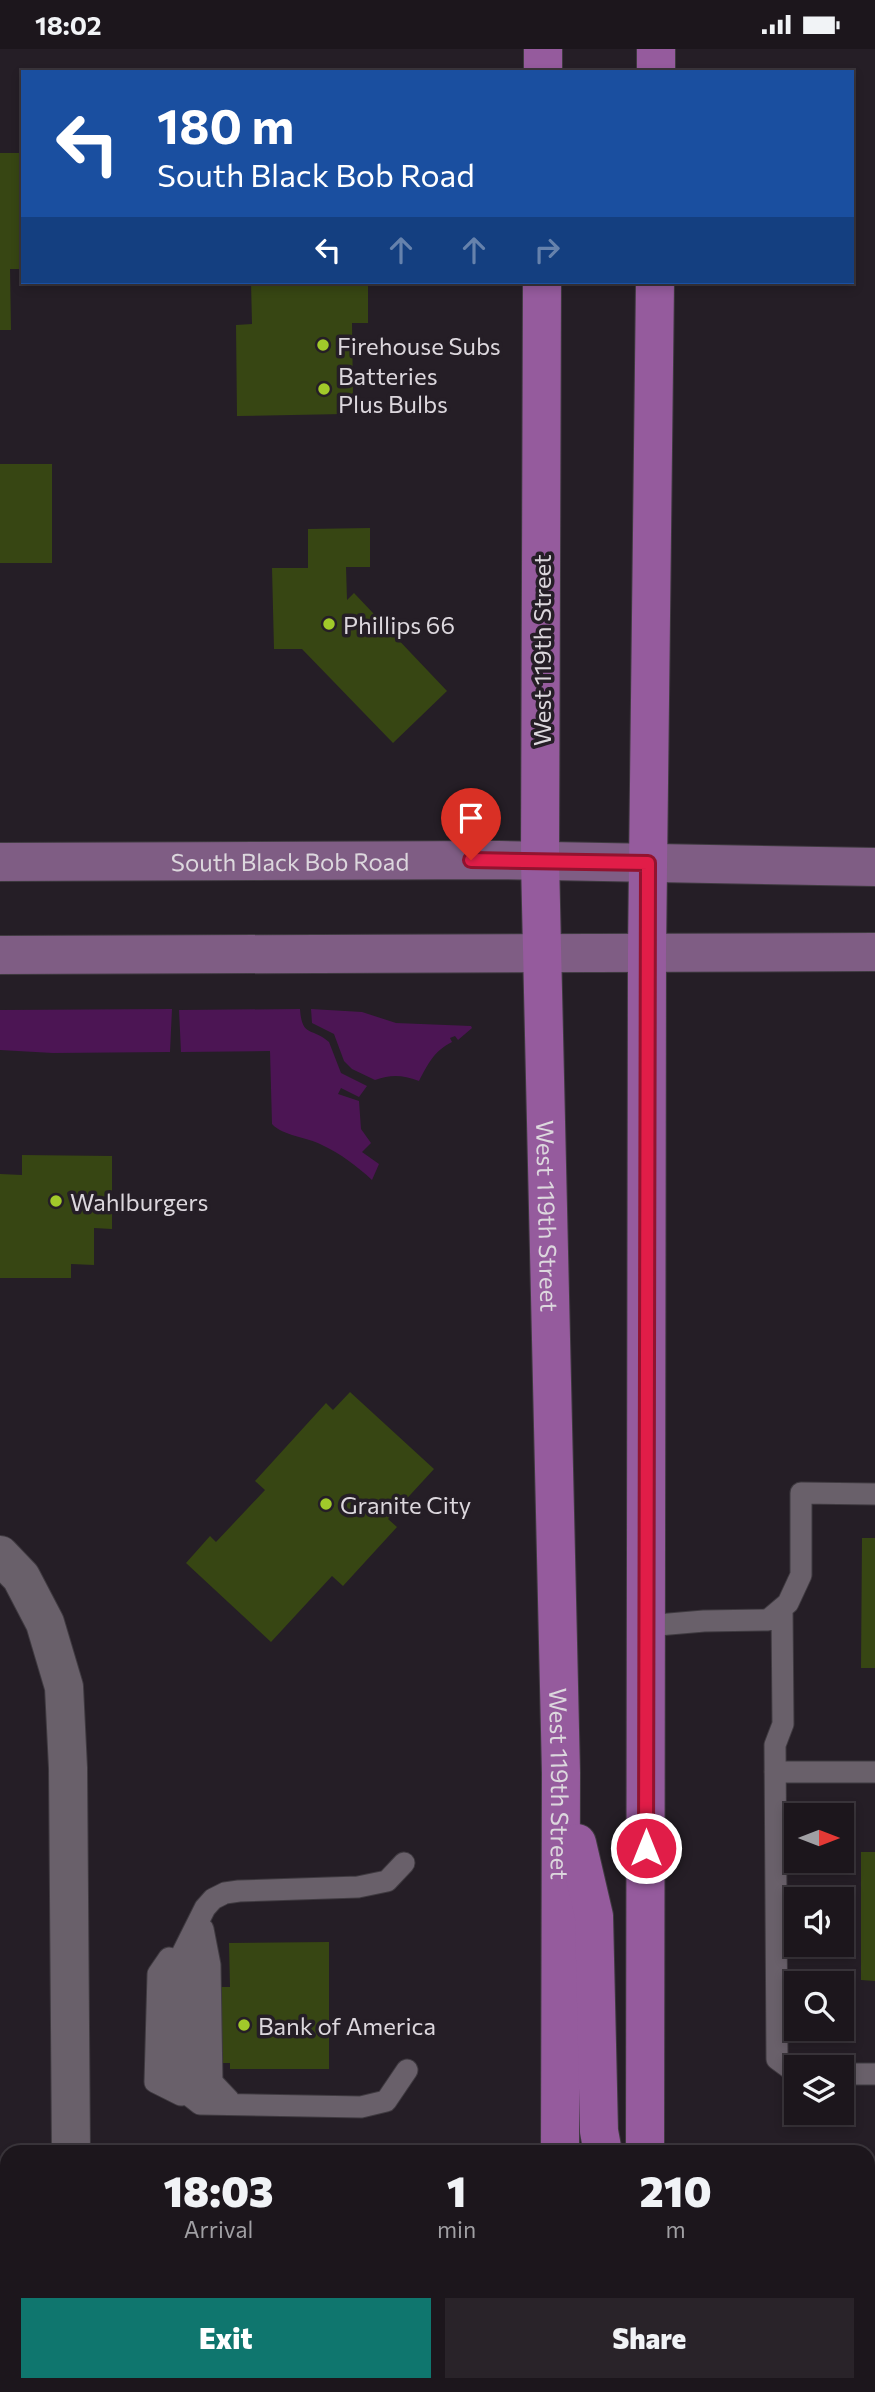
<!DOCTYPE html>
<style>
body{margin:0;font-family:Commissioner,sans-serif;background:#292329;color:#f1f3f6;height:100vh;display:flex;flex-direction:column;font-size:26px;white-space:nowrap}
*{box-sizing:border-box;margin:0}
p{font-size:23px;color:#a09fa3}
.icon{flex:none;width:38px;height:38px;fill:none;stroke:currentColor;stroke-width:2;stroke-linecap:round;stroke-linejoin:round}
.map{position:relative;flex:1;overflow:hidden}
.panel{position:absolute;left:0px;top:2096px;width:875px;height:247px;display:flex;flex-direction:column;background:#1c161c;border-radius:21px 21px 0 0;box-shadow:0 4px 10px #0003,0 0 0 2px #3a353b}
.panel>*{flex:none}
.top-card{position:absolute;left:21px;top:21px;width:833px;height:214px;border-radius:0px;box-shadow:0 4px 10px #0003,0 0 0 2px #3a353b;background:#1a4fa0;color:#fff;overflow:hidden}
.needle{width:46px;rotate:90deg}
.controls{position:absolute;left:784px;top:1754px;display:grid;gap:14px}
.controls a{display:grid;place-items:center;width:70px;height:70px;border-radius:0px;background:#1c161c;box-shadow:0 4px 10px #0003,0 0 0 2px #3a353b;font-size:35px}
.pin{position:absolute;display:grid;place-items:center;width:60px;height:60px;color:#fff;margin:-72px -30px;border-radius:50% 50% 50% 0;rotate:-45deg;box-shadow:0 0 7px #0007}
.pin .icon{rotate:45deg}
.me{position:absolute;width:77px;margin:-38px;rotate:0deg;stroke-linejoin:round;filter:drop-shadow(0 0 5px #0008)}
.turn{display:flex;align-items:center;gap:24px;height:147px;padding:0 21px;font-size:32px}
.turn .icon{width:91px;height:91px;stroke-width:2.5}
.turn b{display:block;font-size:49px;line-height:60px}
.lanes{display:flex;align-items:center;height:66px;padding:0 21px;background:#0003;justify-content:center;gap:35px;direction:ltr}
.lanes .off{opacity:.35}
.eta{display:flex;justify-content:space-evenly;align-items:center;height:119px;text-align:center}
.eta b{font-size:42px;font-weight:800;line-height:49px}
.primary-button{display:flex;gap:14px;margin-top:auto;padding:14px 21px}
.primary-button a{flex:1;height:80px;border-radius:0px;background:#0f766e;color:#fff;font-size:28px;font-weight:800;line-height:80px;text-align:center}
.primary-button a+a{background:#292329;color:#f1f3f6}
.status{display:flex;justify-content:space-between;align-items:center;height:49px;padding:0 35px;background:#1c161c;direction:ltr}
.status svg{height:19px;fill:currentColor}
.map>svg:first-child{display:block}
</style>
<div class="status"><b>18:02</b><svg viewBox="0 0 49 12"><path d="M0 12V9h3v3zM5 12V6h3v6zM10 12V3h3v9zM15 12V0h3v12zM26 1h20v11H26zM47 4h2v5h-2z"/></svg></div>
<div class="map">
<svg width="875" height="2343" viewBox="0 0 875 2343">
<rect width="100%" height="100%" fill="#251e26"/>
<path fill="#4c1554" d="M 172,960 L 170,1003 L 53,1004 L 0,1001 L 0,961 Z
M 300,960 C 302,989 312,978 329,993 L 341,1024 L 367,1037 L 359,1048 L 341,1039 L 338,1045 L 359,1052 L 361,1080 L 371,1094 L 362,1103 L 379,1115 L 372,1131 C 357,1117 341,1105 322,1096 C 307,1088 283,1087 272,1075 L 270,1002 L 181,1003 L 179,961 Z
M 311,960 L 362,963 L 396,974 L 471,977 L 472,979 L 458,991 L 455,987 L 450,989 L 452,993 C 434,1002 428,1015 419,1032 C 402,1026 392,1025 375,1031 L 352,1020 L 344,1012 L 334,985 L 312,974 Z"/>
<path fill="#374613" d="M 0,104 L 23,104 L 23,220 L 10,220 L 11,281 L 0,281 Z
M 251,233 L 368,233 L 368,274 L 352,274 L 353,349 L 344,349 L 344,365 L 237,367 L 236,276 L 252,275 Z
M 0,415 L 52,415 L 52,514 L 0,514 Z
M 370,479 L 370,518 L 346,518 L 347,551 L 354,544 L 447,642 L 393,694 L 302,600 L 274,600 L 272,519 L 308,519 L 308,480 Z
M 22,1106 L 112,1107 L 112,1180 L 94,1179 L 94,1216 L 71,1215 L 71,1229 L 0,1229 L 0,1125 L 22,1126 Z
M 350,1343 L 434,1420 L 388,1470 L 397,1478 L 343,1537 L 332,1527 L 271,1593 L 186,1514 L 210,1487 L 216,1493 L 265,1441 L 255,1432 L 326,1354 L 333,1361 Z
M 862,1489 L 875,1489 L 875,1619 L 861,1619 Z
M 861,1803 L 875,1803 L 875,1932 L 861,1931 Z
M 329,1893 L 329,2020 L 230,2020 L 230,2014 L 160,2014 L 160,1938 L 230,1938 L 229,1894 Z"/>
<g fill="none" stroke-linecap="round" stroke-linejoin="round">
<g stroke="#3f3a40" stroke-width="23">
<path id="service" d="M 782,1559 L 783,1675 L 775,1696 L 777,2010 L 796,2024
M 646,1577 L 704,1572 L 768,1571 L 788,1554 L 801,1526 L 801,1444 L 875,1445
M 775,1723 L 875,1723
M 404,1814 L 387,1832 L 358,1838 L 239,1842 L 225,1844 L 213,1850 L 205,1859 L 172,1925 L 172,2033 L 200,2055 L 361,2058 L 386,2052 L 407,2021
M 203,1880 L 210,1916 L 212,2033 L 229,2051
M 196,1891 L 192,1922 L 192,2035 L 213,2046
M 169,1909 L 158,1925 L 155,2033 L 181,2046
M 842,2025 L 875,2025
M 868,2279 L 875,2278
M 783,2336 L 783,2343"/>
</g>
<g stroke="#3f3a40" stroke-width="40">
<path id="minor" d="M 0,1506 L 21,1528 L 45,1574 L 64,1638 L 68,1719 L 71,2104
M 868,2154 L 875,2154
M 72,2336 L 73,2343"/>
</g>
<g stroke="#3f3a40" stroke-width="40">
<g id="secondary">
<path id="s1" d="M 0,813 L 498,811 L 875,818"/>
<path d="M 0,906 L 875,903"/>
</g>
</g>
<g stroke="#3f3a40" stroke-width="40">
<g id="primary">
<path d="M 543,23 L 543,0"/>
<path d="M 656,23 L 656,0"/>
<path id="s2" d="M 542,233 L 540,812 L 561,1724 L 560,2104"/>
<path d="M 577,1794 L 594,1867 L 599,2082 L 603,2104"/>
<path d="M 645,2104 L 647,902 L 655,233"/>
<path d="M 560,2336 L 561,2343"/>
<path d="M 615,2336 L 615,2343"/>
<path d="M 646,2336 L 646,2343"/>
</g>
</g>
<use href="#service" stroke="#69606a" stroke-width="21"/>
<use href="#minor" stroke="#69606a" stroke-width="38"/>
<use href="#secondary" stroke="#7f5d84" stroke-width="38"/>
<use href="#primary" stroke="#955b9d" stroke-width="38"/>
</g>
<g fill="none" stroke-linecap="round" stroke-linejoin="round">
<g stroke="#92132f" stroke-width="18">
<path id="route" d="M 471,811 L 648,814 L 646,1799"/>
</g>
<use href="#route" stroke="#e11d48" stroke-width="12"/>
</g>
<g fill="#a1c92a" stroke="#251e26" stroke-width="2.5">
<circle cx="323" cy="296" r="7"/>
<circle cx="324" cy="340" r="7"/>
<circle cx="329" cy="575" r="7"/>
<circle cx="56" cy="1152" r="7"/>
<circle cx="326" cy="1455" r="7"/>
<circle cx="244" cy="1976" r="7"/>
</g>
<g text-anchor="middle" dominant-baseline="central" stroke-width="7" stroke-linejoin="round" paint-order="stroke">
<g font-size="24" fill="#dcd7dd" stroke="#251e26" text-anchor="start">
<text x="337" y="296">Firehouse Subs</text>
<text x="338" y="326">Batteries<tspan x="338" dy="28">Plus Bulbs</tspan></text>
<text x="343" y="575">Phillips 66</text>
<text x="70" y="1152">Wahlburgers</text>
<text x="340" y="1455">Granite City</text>
<text x="258" y="1976">Bank of America</text>
</g>
<g font-size="24" fill="#dcd7dd" stroke="#251e26">
<text transform="translate(541 601) rotate(-90)">West 119th Street</text>
<text stroke="none"><textPath href="#s1" startOffset="290">South Black Bob Road</textPath></text>
<text stroke="none"><textPath href="#s2" startOffset="934">West 119th Street</textPath></text>
<text stroke="none"><textPath href="#s2" startOffset="1502">West 119th Street</textPath></text>
</g>
</g>
</svg>
<div class="controls">
<a><svg class="needle" viewBox="-14 -14 28 28"><path d="M0-13l5 13h-10z" fill="#e53935"/><path d="M0 13l5-13h-10z" fill="#a09fa3"/></svg></a>
<a><svg class="icon" aria-label="sound" viewBox="0 0 24 24"><path d="M4 9h4l5-4v14l-5-4H4zM17 9q2 3 0 6"/></svg></a>
<a><svg class="icon" aria-label="search" viewBox="0 0 24 24"><circle cx="10" cy="10" r="6"/><path d="M15 15l6 6"/></svg></a>
<a><svg class="icon" aria-label="layers" viewBox="0 0 24 24"><path d="M12 4l9 5-9 5-9-5zM3 14l9 5 9-5"/></svg></a>
</div>
<div class="pin" style="left:471px;top:811px;background:#d93025"><svg class="icon" aria-label="arrive" viewBox="0 0 24 24"><path d="M6 21V4h12l-3 4 3 4H6"/></svg></div>
<svg class="me" style="left:646px;top:1799px" viewBox="-20 -20 40 40"><circle r="17" fill="#e11d48" stroke="#fff" stroke-width="3"/><path d="M0-11L8 9 0 5-8 9z" fill="#fff"/></svg>
<div class="top-card">
<div class="turn"><svg class="icon" aria-label="left" viewBox="0 0 24 24"><path d="M17 20v-9H6M10 6l-5 5 5 5"/></svg><div><b>180 m</b>South Black Bob Road</div></div>
<div class="lanes"><svg class="icon" aria-label="left" viewBox="0 0 24 24"><path d="M17 20v-9H6M10 6l-5 5 5 5"/></svg><svg class="icon off" aria-label="ahead" viewBox="0 0 24 24"><path d="M12 20V5M6 11l6-6 6 6"/></svg><svg class="icon off" aria-label="ahead" viewBox="0 0 24 24"><path d="M12 20V5M6 11l6-6 6 6"/></svg><svg class="icon off" aria-label="right" viewBox="0 0 24 24"><path d="M7 20v-9h11M14 6l5 5-5 5"/></svg></div>
</div>
<section class="panel">
<div class="eta">
<div><b>18:03</b><p>Arrival</p></div>
<div><b>1</b><p>min</p></div>
<div><b>210</b><p>m</p></div>
</div>
<div class="primary-button"><a>Exit</a><a>Share</a></div>
</section>
</div>
